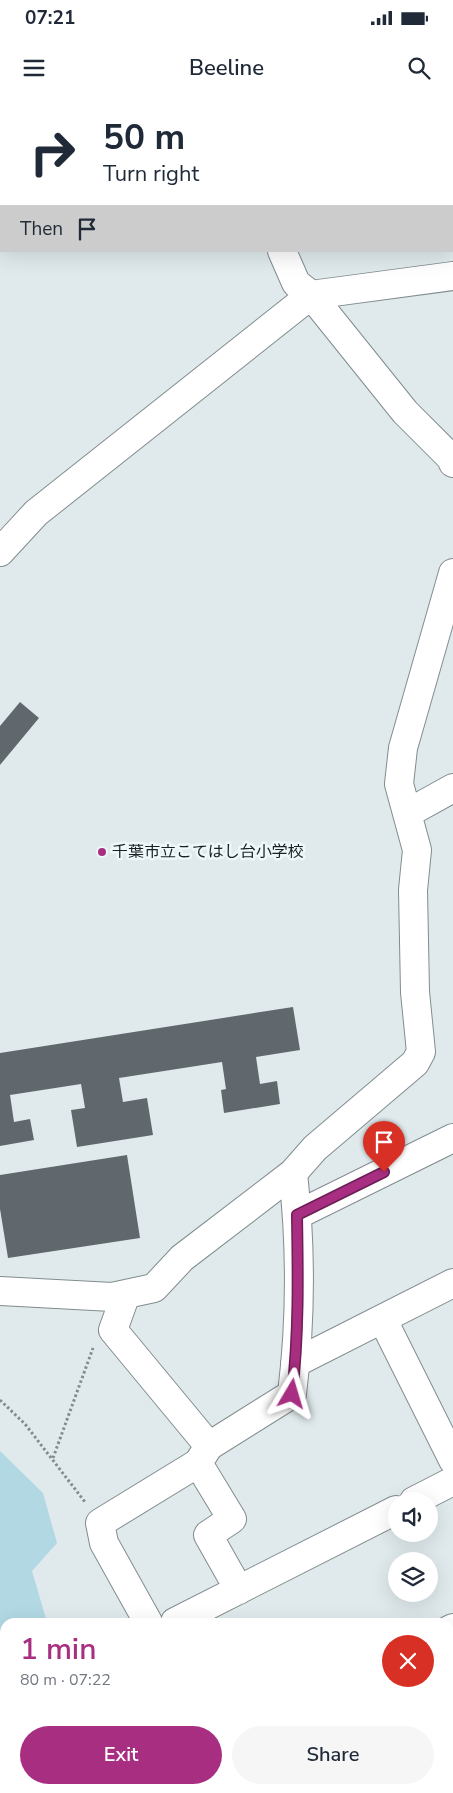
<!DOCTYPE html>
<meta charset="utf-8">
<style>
body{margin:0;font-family:"Nunito Sans","Noto Sans JP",sans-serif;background:#f6f6f7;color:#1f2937;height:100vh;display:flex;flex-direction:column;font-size:19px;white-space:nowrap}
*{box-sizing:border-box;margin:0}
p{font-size:16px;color:#747a83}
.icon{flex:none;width:28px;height:28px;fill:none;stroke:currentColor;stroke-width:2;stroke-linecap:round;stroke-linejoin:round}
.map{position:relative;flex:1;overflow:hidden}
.panel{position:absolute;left:0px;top:1518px;width:454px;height:176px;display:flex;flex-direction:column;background:#fff;border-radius:15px 15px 0 0;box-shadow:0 5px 20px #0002}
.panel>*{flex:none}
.top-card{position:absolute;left:0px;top:0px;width:454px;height:152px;box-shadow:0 5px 20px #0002;background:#fff;color:#1f2937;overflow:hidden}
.controls{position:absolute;left:388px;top:1392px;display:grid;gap:10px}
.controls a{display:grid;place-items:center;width:50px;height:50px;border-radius:50%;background:#fff;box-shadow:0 5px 20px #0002;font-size:25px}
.pin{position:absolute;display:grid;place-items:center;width:42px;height:42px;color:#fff;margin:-51px -21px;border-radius:50% 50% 50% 0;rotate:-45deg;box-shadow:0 0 5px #0007}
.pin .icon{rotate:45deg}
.me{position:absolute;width:55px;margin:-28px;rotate:7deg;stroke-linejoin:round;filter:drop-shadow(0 0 4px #0008)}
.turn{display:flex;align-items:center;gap:18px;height:105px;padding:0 20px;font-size:22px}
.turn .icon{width:65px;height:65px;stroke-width:2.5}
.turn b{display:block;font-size:35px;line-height:42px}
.then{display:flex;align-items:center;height:48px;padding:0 20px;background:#0003;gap:10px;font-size:19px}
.round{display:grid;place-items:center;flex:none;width:52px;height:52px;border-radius:26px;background:#f6f6f7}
.summary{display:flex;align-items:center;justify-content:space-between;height:85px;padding:0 20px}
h1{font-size:30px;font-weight:600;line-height:38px;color:#a82e81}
.button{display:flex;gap:10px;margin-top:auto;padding:10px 20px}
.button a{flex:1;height:58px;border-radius:30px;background:#a82e81;color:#fff;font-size:20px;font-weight:600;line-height:58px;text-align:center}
.button a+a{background:#f6f6f7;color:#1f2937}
.status{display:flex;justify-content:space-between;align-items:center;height:35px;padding:0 25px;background:#fff;direction:ltr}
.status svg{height:14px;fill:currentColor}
header{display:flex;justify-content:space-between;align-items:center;height:65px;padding:0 20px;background:#fff;font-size:22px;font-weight:600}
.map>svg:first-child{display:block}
</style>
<div class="status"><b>07:21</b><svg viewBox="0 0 49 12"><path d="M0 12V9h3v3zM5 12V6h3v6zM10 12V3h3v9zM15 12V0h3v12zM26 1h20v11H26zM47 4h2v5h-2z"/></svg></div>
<header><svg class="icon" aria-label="menu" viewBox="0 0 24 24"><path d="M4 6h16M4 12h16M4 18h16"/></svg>Beeline<svg class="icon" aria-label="search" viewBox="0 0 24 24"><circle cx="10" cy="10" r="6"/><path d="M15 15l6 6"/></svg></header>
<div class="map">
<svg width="453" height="1693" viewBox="0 0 453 1693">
<rect width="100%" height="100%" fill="#e0eaed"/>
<path fill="#b1d8e3" d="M 0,1351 L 43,1393 L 57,1443 L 32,1471 L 47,1522 L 5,1522 L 5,1583 L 0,1585 Z
M 0,1611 L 5,1630 L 5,1689 L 191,1689 L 193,1691 L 0,1693 Z"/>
<path fill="#61686d" d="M 20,602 L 39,618 L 0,665 L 0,626 Z
M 293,907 L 300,950 L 256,957 L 260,984 L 277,981 L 280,1004 L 224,1013 L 221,990 L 226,989 L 222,962 L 119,978 L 123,1002 L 147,998 L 153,1035 L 77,1047 L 71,1010 L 85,1008 L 81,984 L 10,995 L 14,1022 L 30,1019 L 34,1040 L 0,1046 L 0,953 Z
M 127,1055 L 140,1138 L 8,1158 L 0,1109 L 0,1075 Z"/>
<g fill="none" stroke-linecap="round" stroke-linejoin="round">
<g stroke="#828c8e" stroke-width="30">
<path id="minor" d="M 216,0 L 217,1
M 282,151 L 296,183 L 311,195 L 405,312 L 451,358 L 453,363
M 0,452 L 36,413 L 311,195 L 453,176
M 408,713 L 453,688
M 297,1115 L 453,1038
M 0,1191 L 112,1197 L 154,1188 L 182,1158 L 293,1073 L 315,1048 L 415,963 L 421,952 L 415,892 L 413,790 L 417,750 L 399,684 L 403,648 L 453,473
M 126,1194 L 113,1230 L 209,1346
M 383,1220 L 453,1360
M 295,1263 L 453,1183
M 198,1363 L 232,1419 L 208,1435 L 239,1490
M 414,1401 L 453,1381
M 148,1522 L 104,1443 L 100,1423 L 198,1363 L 209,1346 L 292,1294 C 301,1221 301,1146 293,1073
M 175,1522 L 396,1410
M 449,1530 L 453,1528
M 449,1675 L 453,1673
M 249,1689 L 253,1693
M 415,1693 L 423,1689"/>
</g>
<g stroke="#828c8e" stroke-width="30">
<path id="tertiary" d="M 410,0 L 410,1
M 452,121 L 453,122"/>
</g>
<path stroke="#848b8d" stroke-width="3" stroke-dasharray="2.5 2.5" stroke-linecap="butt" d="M 0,1300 L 25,1324 L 85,1402
M 53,1358 L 93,1248"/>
<use href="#minor" stroke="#fff" stroke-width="28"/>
<use href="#tertiary" stroke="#fff" stroke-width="28"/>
</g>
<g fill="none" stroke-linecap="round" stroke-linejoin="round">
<g stroke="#6d1e54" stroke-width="12">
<path id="route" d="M 292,1294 C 299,1234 298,1175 297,1115 L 384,1072"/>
</g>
<use href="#route" stroke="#a82e81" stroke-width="9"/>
</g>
<circle fill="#a82e81" stroke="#edf8fb" stroke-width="2" cx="102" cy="752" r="5"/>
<g text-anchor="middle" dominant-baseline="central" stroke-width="5" stroke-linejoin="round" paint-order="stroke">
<g font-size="16" fill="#1c2021" stroke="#edf8fb" text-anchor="start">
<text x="112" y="752">千葉市立こてはし台小学校</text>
</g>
</g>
</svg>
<div class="controls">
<a><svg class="icon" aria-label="sound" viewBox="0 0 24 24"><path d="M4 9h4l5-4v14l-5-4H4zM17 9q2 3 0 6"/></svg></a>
<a><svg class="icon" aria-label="layers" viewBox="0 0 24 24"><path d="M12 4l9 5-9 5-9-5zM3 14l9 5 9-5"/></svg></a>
</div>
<div class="pin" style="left:384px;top:1072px;background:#d93025"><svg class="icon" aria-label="arrive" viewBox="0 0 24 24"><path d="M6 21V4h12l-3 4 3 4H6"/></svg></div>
<svg class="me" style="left:292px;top:1294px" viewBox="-20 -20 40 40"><path d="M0-17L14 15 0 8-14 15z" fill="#a82e81" stroke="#fff" stroke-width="4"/></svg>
<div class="top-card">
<div class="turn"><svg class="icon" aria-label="right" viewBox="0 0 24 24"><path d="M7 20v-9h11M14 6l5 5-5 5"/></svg><div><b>50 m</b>Turn right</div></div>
<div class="then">Then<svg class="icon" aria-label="arrive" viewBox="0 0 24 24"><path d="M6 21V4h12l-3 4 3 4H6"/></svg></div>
</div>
<section class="panel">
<div class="summary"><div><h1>1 min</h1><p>80 m · 07:22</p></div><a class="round" style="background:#d93025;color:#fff"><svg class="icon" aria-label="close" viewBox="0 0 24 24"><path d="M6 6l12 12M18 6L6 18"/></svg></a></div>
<div class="button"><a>Exit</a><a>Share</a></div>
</section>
</div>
